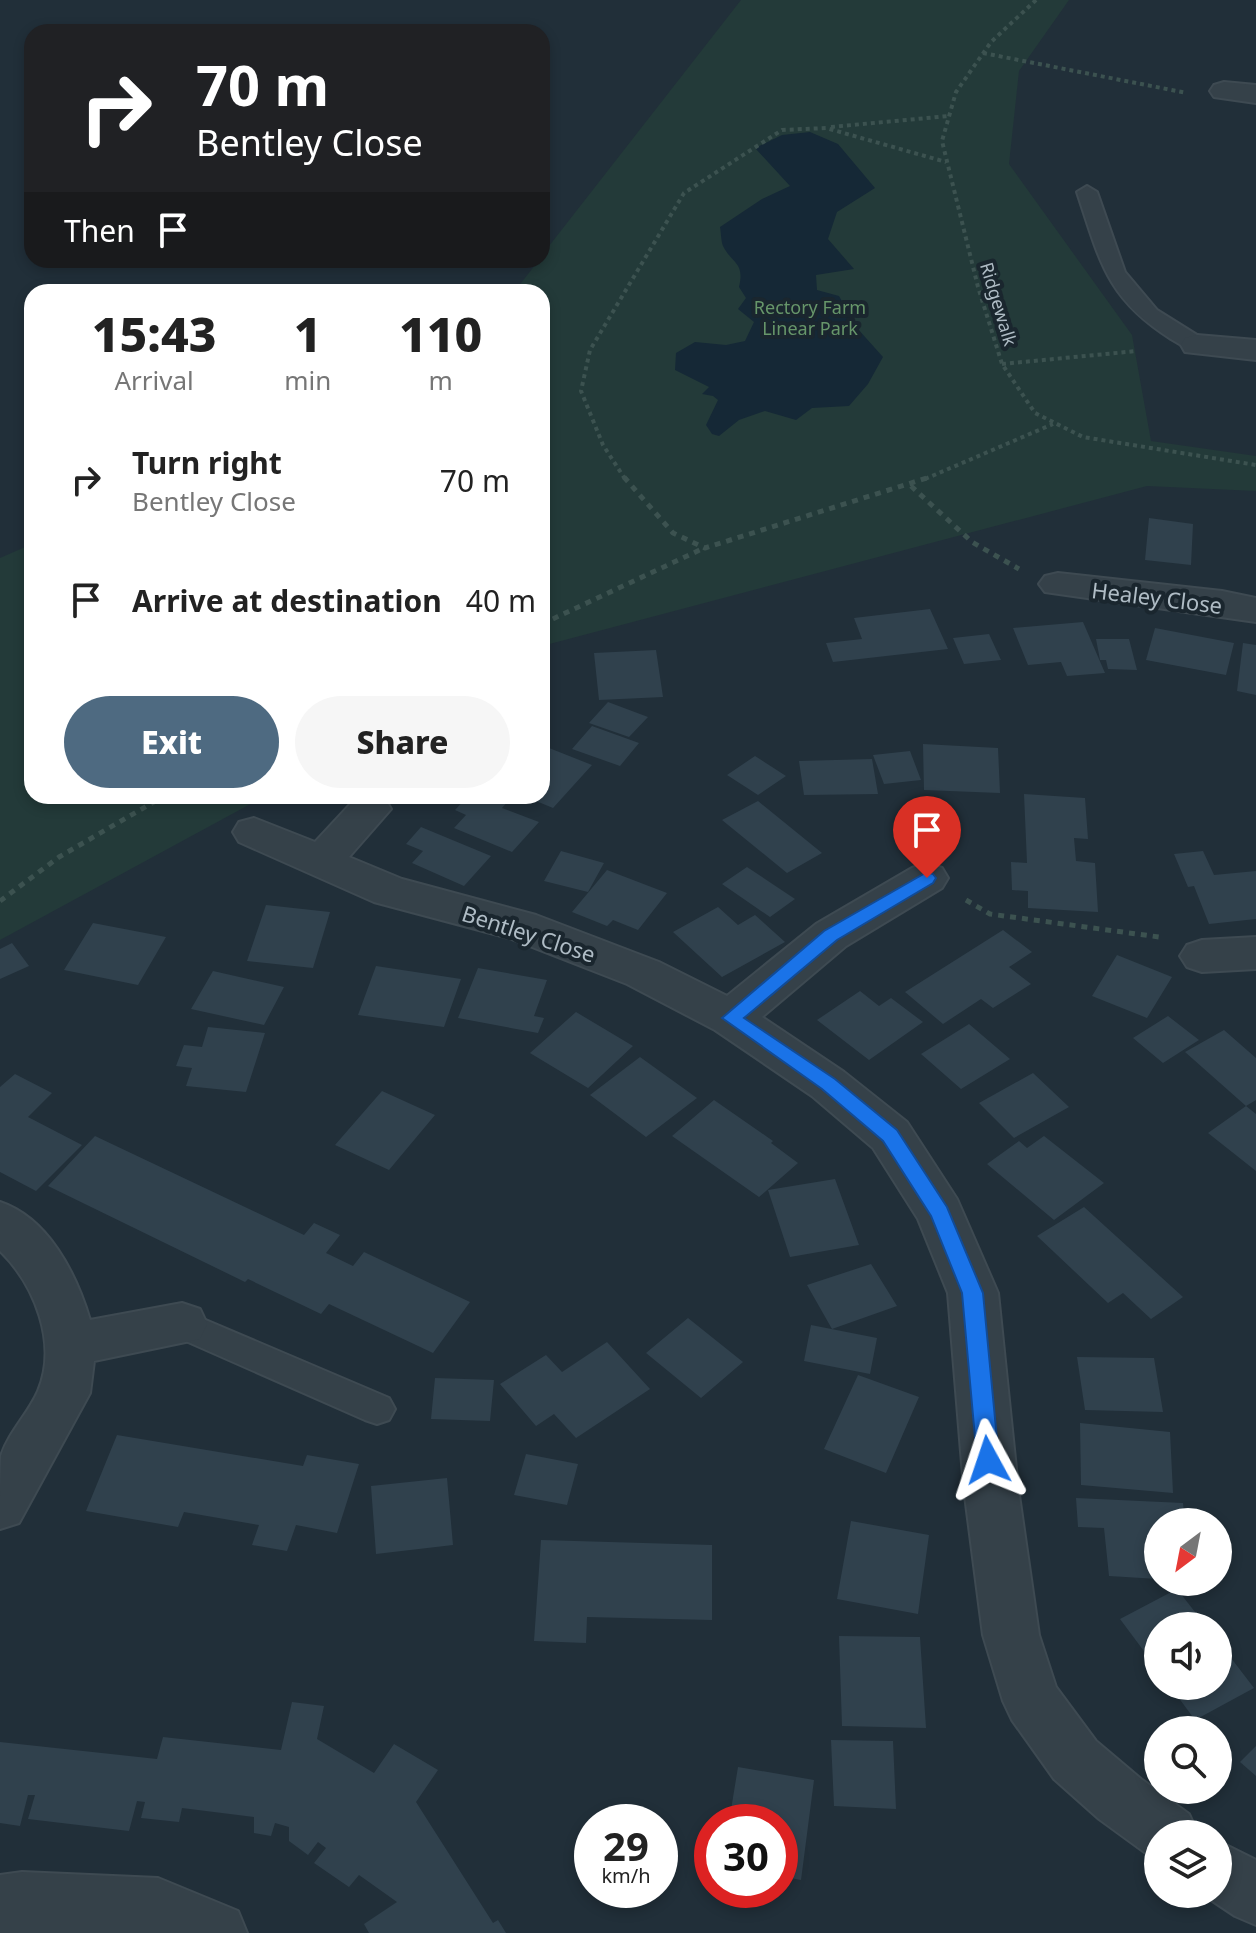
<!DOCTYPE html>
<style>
body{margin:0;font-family:"Noto Sans",sans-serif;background:#f6f6f6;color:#222;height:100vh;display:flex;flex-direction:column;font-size:30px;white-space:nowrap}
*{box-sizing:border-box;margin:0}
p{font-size:26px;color:#767676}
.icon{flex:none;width:44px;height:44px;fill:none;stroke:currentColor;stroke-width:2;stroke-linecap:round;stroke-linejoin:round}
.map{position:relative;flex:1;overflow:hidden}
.side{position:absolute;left:24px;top:284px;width:526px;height:520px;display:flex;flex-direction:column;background:#fff;border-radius:24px;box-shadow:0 4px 12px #0003}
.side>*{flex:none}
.hud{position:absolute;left:24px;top:24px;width:526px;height:244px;border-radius:24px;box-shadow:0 4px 12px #0003;background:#202124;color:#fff;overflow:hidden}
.needle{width:52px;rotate:212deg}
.fabs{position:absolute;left:1144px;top:1508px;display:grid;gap:16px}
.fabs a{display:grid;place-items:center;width:88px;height:88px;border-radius:50%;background:#fff;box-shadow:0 4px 12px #0003;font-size:40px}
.speed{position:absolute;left:574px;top:1804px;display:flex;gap:16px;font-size:40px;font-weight:700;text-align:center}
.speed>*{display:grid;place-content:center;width:104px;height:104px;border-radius:50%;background:#fff;box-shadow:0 4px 12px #0003;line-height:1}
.speed small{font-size:20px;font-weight:400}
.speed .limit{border:12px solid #d22;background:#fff;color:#111}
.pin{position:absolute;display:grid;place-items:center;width:68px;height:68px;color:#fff;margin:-82px -34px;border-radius:50% 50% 50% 0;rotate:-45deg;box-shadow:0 0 8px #0007}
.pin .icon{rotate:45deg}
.me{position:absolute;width:88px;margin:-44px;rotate:355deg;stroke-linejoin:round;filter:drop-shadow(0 0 6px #0008)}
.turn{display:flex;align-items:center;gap:28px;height:168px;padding:0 40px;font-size:36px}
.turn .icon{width:104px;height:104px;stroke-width:2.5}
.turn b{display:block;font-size:56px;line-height:68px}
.then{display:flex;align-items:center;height:76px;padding:0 40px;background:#0003;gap:16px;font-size:30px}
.eta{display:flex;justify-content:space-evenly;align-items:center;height:136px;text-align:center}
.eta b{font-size:48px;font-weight:800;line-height:56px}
.primary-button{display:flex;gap:16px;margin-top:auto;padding:16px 40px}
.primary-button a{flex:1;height:92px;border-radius:48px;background:#4e6a81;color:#fff;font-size:32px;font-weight:800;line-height:92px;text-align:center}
.primary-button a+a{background:#f6f6f6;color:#222}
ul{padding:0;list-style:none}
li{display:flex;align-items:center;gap:24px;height:120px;padding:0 40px}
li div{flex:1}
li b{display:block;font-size:30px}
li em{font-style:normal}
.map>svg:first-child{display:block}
</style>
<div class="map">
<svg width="1256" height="1933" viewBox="0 0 1256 1933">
<rect width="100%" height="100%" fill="#212f39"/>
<path fill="#233a39" d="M 741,0 L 1069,0 L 1019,71 L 1009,164 L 1132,335 L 1151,441 L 1256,456 L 1256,491 L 1147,486 L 542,646 L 542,292 L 514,292 L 539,260 L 542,260 L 542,255 Z
M 32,544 L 32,796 L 265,796 L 0,940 L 0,558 Z"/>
<path fill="#152836" d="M 810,132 L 838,144 L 875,188 L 837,212 L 828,239 L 854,269 L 816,275 L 817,290 L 839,296 L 857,328 L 883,357 L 868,384 L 849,406 L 812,408 L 796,420 L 765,411 L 739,420 L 719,436 L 712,434 L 706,425 L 718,400 L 713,396 L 702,394 L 709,387 L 675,370 L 676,353 L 695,342 L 726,345 L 745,341 L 754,322 L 738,309 L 746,298 L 739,287 C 745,262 732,264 723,246 C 721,241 721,232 720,227 L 762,199 L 790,186 L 755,148 L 782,135 Z"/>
<path fill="#30414d" d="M 1149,518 L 1193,524 L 1191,565 L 1145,560 Z
M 930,609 L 948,649 L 833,662 L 826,643 L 862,639 L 854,618 Z
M 1083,622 L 1105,673 L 1067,676 L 1061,662 L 1028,665 L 1013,628 Z
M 1155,628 L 1234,643 L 1226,675 L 1146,660 Z
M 989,634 L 1001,660 L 964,664 L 953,638 Z
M 1096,639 L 1129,639 L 1137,670 L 1108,669 L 1106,660 L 1100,660 Z
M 1243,643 L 1256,645 L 1256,695 L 1237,691 Z
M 656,650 L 663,697 L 599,700 L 594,653 Z
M 608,702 L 648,717 L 629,737 L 589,723 Z
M 592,726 L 639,743 L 620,766 L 572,749 Z
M 923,744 L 998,748 L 1000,793 L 924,790 Z
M 544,746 L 592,765 L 553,808 L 524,796 L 542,796 Z
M 910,751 L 921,780 L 884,784 L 873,755 Z
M 755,756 L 786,776 L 758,795 L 727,775 Z
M 872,759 L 878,794 L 804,795 L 799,761 Z
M 1024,794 L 1085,798 L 1088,839 L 1074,838 L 1076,861 L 1095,863 L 1098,912 L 1028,908 L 1028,891 L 1012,890 L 1011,862 L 1027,863 Z
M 468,796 L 505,796 L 511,798 L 502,808 L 539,822 L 512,852 L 454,828 L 466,815 L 455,810 Z
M 758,801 L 822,853 L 787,873 L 722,820 Z
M 421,827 L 491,856 L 464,886 L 412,863 L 423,851 L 406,844 Z
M 561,851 L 604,863 L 588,892 L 544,881 Z
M 1203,851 L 1214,875 L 1256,871 L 1256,919 L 1209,924 L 1194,886 L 1188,887 L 1174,854 Z
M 747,867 L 795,899 L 770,917 L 722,884 Z
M 607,870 L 667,893 L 638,930 L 613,920 L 607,926 L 572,912 Z
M 266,905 L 330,912 L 313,968 L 247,961 Z
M 718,907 L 738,925 L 755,915 L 785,942 L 722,977 L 673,932 Z
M 93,923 L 166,937 L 138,985 L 64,970 Z
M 1003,930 L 1032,952 L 1009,967 L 1031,984 L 993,1008 L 981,999 L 943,1024 L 905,992 Z
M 12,943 L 29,966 L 0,979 L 0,949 Z
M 1117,955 L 1172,977 L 1147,1018 L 1092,996 Z
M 376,966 L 461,979 L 444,1027 L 358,1015 Z
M 478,968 L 547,980 L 534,1016 L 544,1018 L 538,1033 L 458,1018 Z
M 213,971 L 284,987 L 264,1025 L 191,1009 Z
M 860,991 L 879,1006 L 891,998 L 923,1022 L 869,1060 L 817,1020 Z
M 576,1012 L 633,1046 L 588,1088 L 530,1053 Z
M 1168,1016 L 1199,1040 L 1163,1063 L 1133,1038 Z
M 969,1024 L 1010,1059 L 961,1089 L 921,1054 Z
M 208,1027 L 265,1033 L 246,1092 L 186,1086 L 192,1068 L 176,1066 L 184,1045 L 202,1047 Z
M 1224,1030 L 1256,1058 L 1256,1100 L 1246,1106 L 1185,1052 Z
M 640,1057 L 697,1098 L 646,1137 L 590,1095 Z
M 1033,1073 L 1069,1107 L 1014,1138 L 979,1103 Z
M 15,1074 L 52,1093 L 28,1117 L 82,1145 L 36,1191 L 0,1172 L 0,1087 Z
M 382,1091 L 435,1115 L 389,1170 L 335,1145 Z
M 714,1100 L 773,1141 L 771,1143 L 798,1163 L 759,1197 L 672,1136 Z
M 1246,1106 L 1256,1114 L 1256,1171 L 1208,1133 Z
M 95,1136 L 304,1235 L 314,1223 L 340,1235 L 326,1253 L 353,1266 L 364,1252 L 470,1302 L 433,1353 L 329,1304 L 321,1314 L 248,1279 L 245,1282 L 48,1186 Z
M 1044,1136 L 1104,1183 L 1054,1220 L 987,1164 L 1019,1141 L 1027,1148 Z
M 835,1179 L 859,1245 L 790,1257 L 768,1190 Z
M 1084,1207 L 1183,1297 L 1151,1319 L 1123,1293 L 1108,1303 L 1037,1236 Z
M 871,1264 L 897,1306 L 832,1329 L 807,1285 Z
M 688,1318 L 743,1362 L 701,1398 L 646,1353 Z
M 811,1325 L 877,1338 L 870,1374 L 804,1361 Z
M 607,1342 L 650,1389 L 576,1438 L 554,1414 L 536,1426 L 500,1384 L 546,1355 L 562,1372 Z
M 1077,1357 L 1154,1358 L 1163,1412 L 1085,1410 Z
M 858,1375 L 919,1397 L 886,1473 L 824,1449 Z
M 435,1378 L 494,1380 L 490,1421 L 431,1419 Z
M 1080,1423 L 1170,1432 L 1173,1493 L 1081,1485 Z
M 117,1435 L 303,1466 L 307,1455 L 359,1464 L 337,1533 L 296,1525 L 287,1551 L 252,1545 L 259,1525 L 184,1512 L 178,1527 L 86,1511 Z
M 526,1454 L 578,1464 L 567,1505 L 514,1495 Z
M 447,1478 L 453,1545 L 376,1554 L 371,1486 Z
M 1076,1498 L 1183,1503 L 1185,1522 L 1158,1522 L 1158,1579 L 1109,1576 L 1104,1528 L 1078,1527 Z
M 851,1521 L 929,1535 L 918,1614 L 837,1599 Z
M 541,1540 L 712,1545 L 712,1620 L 587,1617 L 586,1643 L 534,1641 Z
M 1177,1589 L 1206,1626 L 1158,1626 L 1158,1670 L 1120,1619 Z
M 839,1636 L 920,1637 L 926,1728 L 842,1726 Z
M 1218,1641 L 1254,1688 L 1195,1720 L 1170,1686 L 1218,1686 Z
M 292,1702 L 324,1706 L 317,1739 L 374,1773 L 394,1744 L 438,1770 L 416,1802 L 493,1923 L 498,1920 L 506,1933 L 369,1933 L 364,1924 L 397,1902 L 359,1875 L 349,1887 L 314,1863 L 326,1848 L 318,1842 L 308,1855 L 289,1841 L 289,1827 L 275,1823 L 271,1836 L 254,1833 L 254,1817 L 182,1808 L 179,1822 L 141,1818 L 145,1802 L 137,1801 L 129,1831 L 28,1819 L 35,1795 L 28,1795 L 20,1826 L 0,1823 L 0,1742 L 157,1759 L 163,1737 L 281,1750 Z
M 831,1740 L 893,1741 L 896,1809 L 834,1806 Z
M 1256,1746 L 1256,1776 L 1240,1762 Z
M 738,1767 L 814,1780 L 801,1880 L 780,1876 L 780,1822 L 729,1822 Z"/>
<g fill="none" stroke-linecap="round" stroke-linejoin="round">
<g stroke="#3e4a52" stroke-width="4">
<path id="lane" d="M 1087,186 L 1097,192 L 1125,272 L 1157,310 L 1205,340 L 1208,345 L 1205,350 C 1191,353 1183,346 1171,339 C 1106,298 1100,261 1077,192 Z
M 182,1310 L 389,1398 L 395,1409 L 389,1420 L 377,1424 L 365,1420 L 170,1334 L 165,1324 L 170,1314 Z"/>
</g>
<g stroke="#3e4a52" stroke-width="4">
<path id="street" d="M 1224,82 L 1256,85 L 1256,103 L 1214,97 L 1210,91 L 1214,85 Z
M 1197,335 L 1256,340 L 1256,360 L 1185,352 L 1181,345 L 1185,338 Z
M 1058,573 L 1222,591 L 1256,598 L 1256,622 L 1045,592 L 1039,584 L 1045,576 Z
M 373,796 L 385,799 L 391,809 L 349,857 L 402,879 L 536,915 L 659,962 L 727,996 L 816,924 L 912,868 L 927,863 L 942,868 L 948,878 L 942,888 L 846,946 L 762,1017 L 844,1072 L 907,1122 L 957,1199 L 998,1293 L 1018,1488 L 1039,1635 L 1056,1687 L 1096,1741 L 1141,1779 L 1189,1814 L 1198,1834 L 1158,1834 L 1158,1859 L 1147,1854 L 1099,1819 L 1054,1779 L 1012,1720 L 1003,1701 L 983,1635 L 964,1488 L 948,1293 L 918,1219 L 873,1148 L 812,1096 L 715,1030 L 627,984 L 509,938 L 374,902 L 239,842 L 233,832 L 239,822 L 254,818 L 315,842 L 355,799 Z
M 1256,937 L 1256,969 L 1202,972 L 1187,967 L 1180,956 L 1187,945 L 1202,940 Z
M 0,1202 C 48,1218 76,1273 90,1320 L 182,1303 L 200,1309 L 207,1324 L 200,1339 L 94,1361 L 90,1393 L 19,1523 L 0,1529 C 0,1510 0,1473 1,1456 C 8,1433 28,1414 38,1391 C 58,1344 35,1285 0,1251 Z
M 1218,1841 L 1256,1860 L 1256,1925 L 1235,1916 L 1202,1894 L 1218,1894 Z
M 22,1872 L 158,1878 L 238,1911 L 247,1933 L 0,1933 L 0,1875 Z"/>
</g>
<path stroke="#3c5250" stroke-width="4" stroke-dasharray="4 4" stroke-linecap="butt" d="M 1036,0 L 991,42 L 956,92 L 942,141 L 978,287 L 1002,364 L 1035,413 L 1083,437 L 1256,465
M 983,53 L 1187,93
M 831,127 L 948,116
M 1002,364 L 1137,351
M 625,479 L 603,445 L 581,391 L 590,350 L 684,193 L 782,130 L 826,128 L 946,162
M 925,479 L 1053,424"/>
<path stroke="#3c5250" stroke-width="5" stroke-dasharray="6 6" stroke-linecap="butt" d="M 624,477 L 673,533 L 705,548 L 930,477
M 911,486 L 972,542 L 1019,569
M 542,624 L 704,548
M 966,900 L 990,914 L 1159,937
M 0,901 L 59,857 L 164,796"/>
<use href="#lane" fill="#354149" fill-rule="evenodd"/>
<use href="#street" fill="#354149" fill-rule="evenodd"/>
</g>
<path fill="#1a73e8" stroke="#114b97" stroke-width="2" d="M 927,872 L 933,874 L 936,878 L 933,883 L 837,940 L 744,1018 L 835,1079 L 897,1130 L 947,1207 L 983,1293 L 999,1460 L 996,1467 L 988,1470 L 980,1467 L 977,1460 L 962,1293 L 931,1216 L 883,1141 L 822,1089 L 722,1018 L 824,931 Z"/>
<g text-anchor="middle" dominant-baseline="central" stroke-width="8" stroke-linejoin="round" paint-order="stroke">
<g font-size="18" fill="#afbcc5" stroke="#1a262e">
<text transform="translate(999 304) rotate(73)">Ridgewalk</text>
</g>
<g font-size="18" fill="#67966a" stroke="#1a262e">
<text x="810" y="307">Rectory Farm<tspan x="810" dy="21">Linear Park</tspan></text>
</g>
<g font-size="22" fill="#afbcc5" stroke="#1a262e">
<text transform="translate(1157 597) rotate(7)">Healey Close</text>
<text transform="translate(529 933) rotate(18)">Bentley Close</text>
</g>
</g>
</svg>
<div class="fabs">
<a><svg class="needle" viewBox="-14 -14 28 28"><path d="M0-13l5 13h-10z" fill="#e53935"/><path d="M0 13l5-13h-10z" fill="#767676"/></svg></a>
<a><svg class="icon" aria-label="sound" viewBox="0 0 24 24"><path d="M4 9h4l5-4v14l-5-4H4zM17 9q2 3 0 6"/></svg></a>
<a><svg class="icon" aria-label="search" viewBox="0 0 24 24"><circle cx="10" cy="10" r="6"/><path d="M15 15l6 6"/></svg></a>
<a><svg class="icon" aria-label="layers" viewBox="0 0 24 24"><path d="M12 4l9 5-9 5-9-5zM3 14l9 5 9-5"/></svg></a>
</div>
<div class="speed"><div>29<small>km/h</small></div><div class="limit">30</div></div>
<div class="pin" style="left:927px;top:878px;background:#d93025"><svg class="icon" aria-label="arrive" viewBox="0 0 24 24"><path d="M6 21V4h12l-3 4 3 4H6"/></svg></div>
<svg class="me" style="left:988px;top:1460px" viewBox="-20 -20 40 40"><path d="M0-17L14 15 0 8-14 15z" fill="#1a73e8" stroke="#fff" stroke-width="4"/></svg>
<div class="hud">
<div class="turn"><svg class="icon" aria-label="right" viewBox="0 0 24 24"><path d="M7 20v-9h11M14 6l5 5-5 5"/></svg><div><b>70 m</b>Bentley Close</div></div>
<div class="then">Then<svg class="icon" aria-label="arrive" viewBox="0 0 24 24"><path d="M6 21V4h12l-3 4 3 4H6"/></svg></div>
</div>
<section class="side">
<div class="eta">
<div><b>15:43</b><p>Arrival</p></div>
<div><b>1</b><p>min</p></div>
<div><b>110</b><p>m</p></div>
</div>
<ul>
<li><svg class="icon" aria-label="right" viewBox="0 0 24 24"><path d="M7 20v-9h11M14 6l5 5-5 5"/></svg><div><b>Turn right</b><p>Bentley Close</p></div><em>70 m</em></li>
<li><svg class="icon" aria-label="arrive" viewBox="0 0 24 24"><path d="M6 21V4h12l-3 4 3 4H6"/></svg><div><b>Arrive at destination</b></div><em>40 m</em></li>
</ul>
<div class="primary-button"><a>Exit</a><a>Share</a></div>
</section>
</div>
